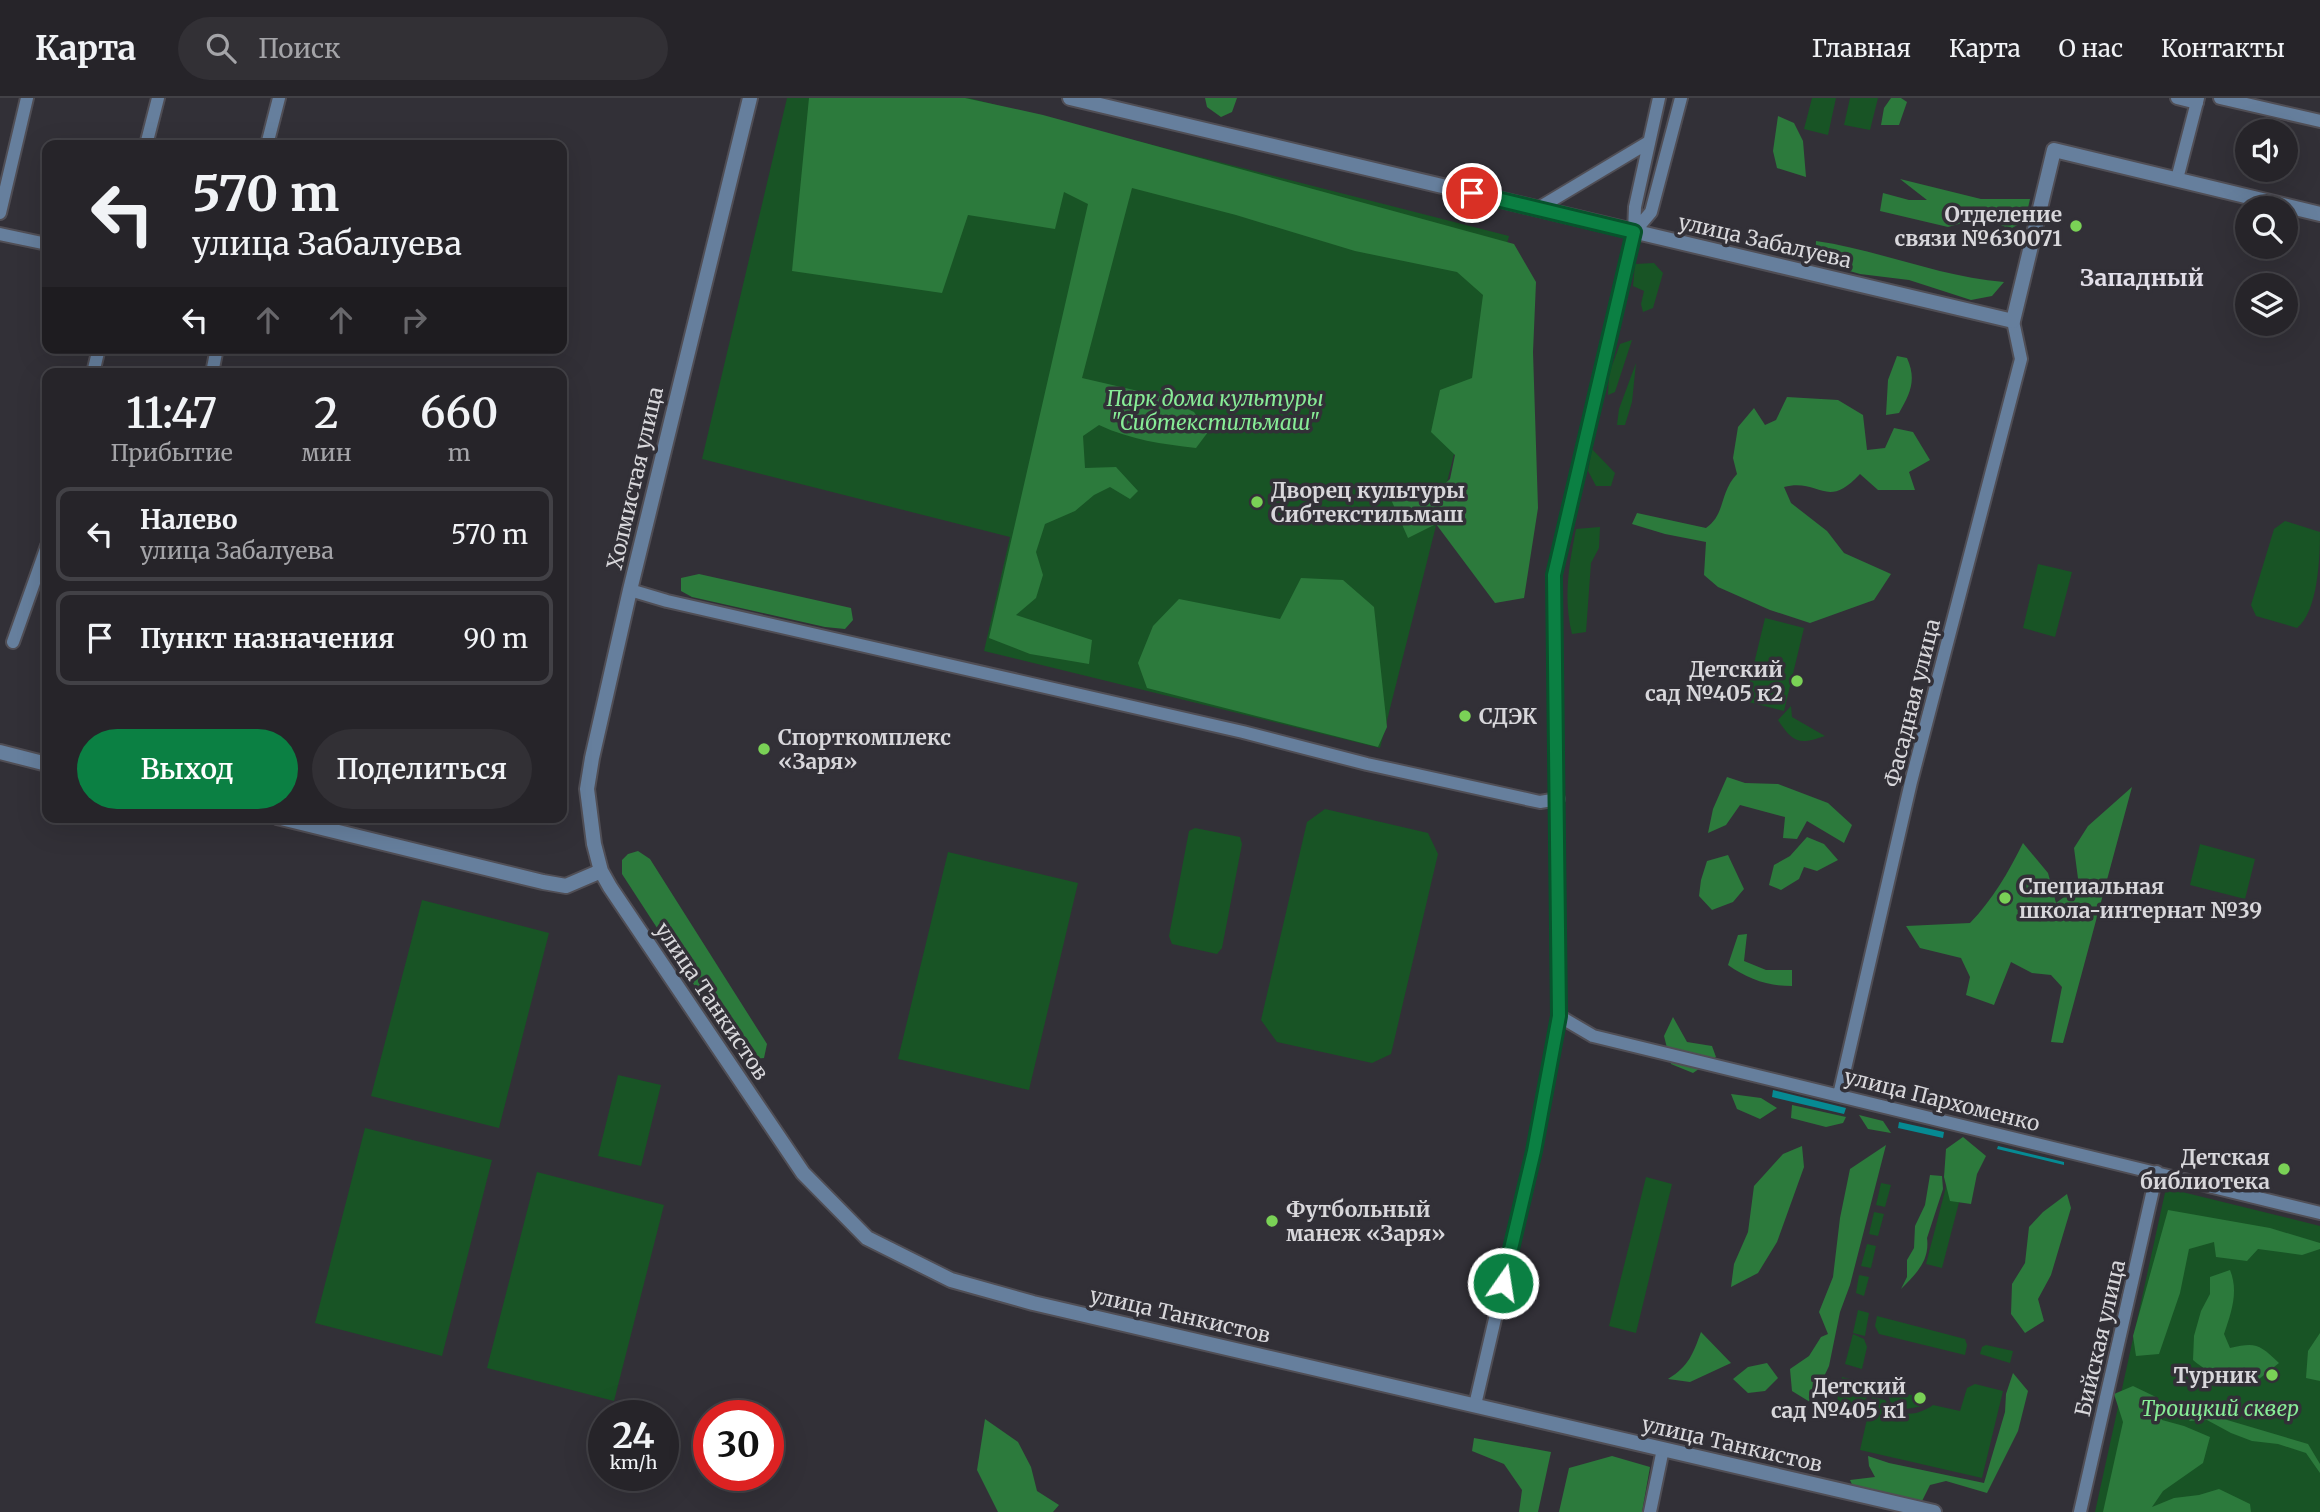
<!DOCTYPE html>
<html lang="ru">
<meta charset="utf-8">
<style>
body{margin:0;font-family:Merriweather,serif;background:#323035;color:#f1f3f6;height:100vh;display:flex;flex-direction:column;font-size:26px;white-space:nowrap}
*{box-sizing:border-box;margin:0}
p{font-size:23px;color:#a4a4a8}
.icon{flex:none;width:38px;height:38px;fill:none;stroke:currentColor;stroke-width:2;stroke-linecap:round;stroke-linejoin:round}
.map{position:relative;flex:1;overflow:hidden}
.drawer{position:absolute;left:42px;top:270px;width:525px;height:455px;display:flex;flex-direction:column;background:#262429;border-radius:14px;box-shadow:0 7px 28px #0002,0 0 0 2px #424146}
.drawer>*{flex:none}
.top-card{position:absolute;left:42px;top:42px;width:525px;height:214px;border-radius:14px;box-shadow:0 7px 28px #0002,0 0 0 2px #424146;background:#262429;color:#f1f3f6;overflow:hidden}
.buttons{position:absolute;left:2235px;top:21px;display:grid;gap:14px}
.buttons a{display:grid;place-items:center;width:63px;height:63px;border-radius:50%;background:#262429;box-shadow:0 7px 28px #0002,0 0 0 2px #424146;font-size:35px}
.speed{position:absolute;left:588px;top:1302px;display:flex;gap:14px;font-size:35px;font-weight:700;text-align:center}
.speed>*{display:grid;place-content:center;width:91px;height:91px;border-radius:50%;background:#262429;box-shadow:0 7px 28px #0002,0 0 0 2px #424146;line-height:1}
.speed small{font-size:18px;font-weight:400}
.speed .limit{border:10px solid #d22;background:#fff;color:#111}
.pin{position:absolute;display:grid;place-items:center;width:60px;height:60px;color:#fff;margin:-30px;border:4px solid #fff;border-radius:50%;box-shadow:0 2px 7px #0007}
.me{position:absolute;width:77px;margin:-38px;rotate:13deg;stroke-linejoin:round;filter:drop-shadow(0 0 5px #0008)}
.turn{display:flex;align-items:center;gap:24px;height:147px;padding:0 35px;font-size:32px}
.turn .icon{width:91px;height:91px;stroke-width:2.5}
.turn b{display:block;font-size:49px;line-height:60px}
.lanes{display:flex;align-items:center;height:66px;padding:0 35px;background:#0003;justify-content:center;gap:35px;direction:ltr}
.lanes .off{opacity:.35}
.eta{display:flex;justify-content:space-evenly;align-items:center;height:119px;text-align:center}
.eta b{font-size:42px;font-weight:600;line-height:49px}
.action{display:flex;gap:14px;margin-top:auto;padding:14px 35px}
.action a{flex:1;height:80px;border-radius:42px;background:#0b8043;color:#fff;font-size:28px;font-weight:600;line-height:80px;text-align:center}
.action a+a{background:#323035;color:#f1f3f6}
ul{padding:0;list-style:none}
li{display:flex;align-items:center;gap:21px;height:94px;margin:0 14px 10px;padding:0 21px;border:4px solid #424146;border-radius:14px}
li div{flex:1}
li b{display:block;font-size:26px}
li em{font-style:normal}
header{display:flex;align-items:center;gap:42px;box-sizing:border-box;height:98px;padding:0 35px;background:#262429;border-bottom:2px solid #424146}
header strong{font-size:33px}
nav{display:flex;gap:38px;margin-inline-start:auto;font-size:24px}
.search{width:490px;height:63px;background:#323035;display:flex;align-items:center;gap:18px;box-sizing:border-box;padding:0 24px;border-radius:38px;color:#a4a4a8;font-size:26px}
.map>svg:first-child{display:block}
</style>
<header>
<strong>Карта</strong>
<div class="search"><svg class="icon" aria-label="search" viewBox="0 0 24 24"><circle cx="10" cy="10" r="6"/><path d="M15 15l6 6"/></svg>Поиск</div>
<nav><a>Главная</a><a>Карта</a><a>О нас</a><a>Контакты</a></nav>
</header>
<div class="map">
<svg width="2320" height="1414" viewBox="0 0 2320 1414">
<rect width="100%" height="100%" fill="#323037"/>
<path fill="#185425" d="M 787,0 L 969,0 L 1509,138 L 1380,650 L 984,553 L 1010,439 L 702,361 Z
M 1812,0 L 1836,0 L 1828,37 L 1804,31 Z
M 1850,0 L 1878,0 L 1870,32 L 1844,27 Z
M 1654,165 L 1663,175 L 1653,210 L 1643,214 L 1641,206 L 1644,193 L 1633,188 L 1635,166 Z
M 1632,242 L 1615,294 L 1608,297 L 1609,276 L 1620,246 Z
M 1636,265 L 1632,304 L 1625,327 L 1617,327 L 1619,311 Z
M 1592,351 L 1615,375 L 1611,388 L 1596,388 L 1588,373 Z
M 2285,423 L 2320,434 C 2320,459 2318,514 2297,530 L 2256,518 L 2251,507 L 2274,431 Z
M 1600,429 L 1599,450 L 1591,465 L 1586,534 L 1572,536 C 1563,500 1569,467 1576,431 Z
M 2038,466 L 2072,474 L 2055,539 L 2023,530 Z
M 1765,520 L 1804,530 L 1784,613 L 1745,603 Z
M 1791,608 L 1792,619 L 1825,638 C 1799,647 1793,645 1778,622 Z
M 1325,711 L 1428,735 L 1438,756 L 1391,956 L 1372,965 L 1277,944 L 1261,922 L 1307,724 Z
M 1195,730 L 1240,739 L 1242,746 L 1222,850 L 1217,856 L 1172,846 L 1169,838 L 1189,733 Z
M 2200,746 L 2255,761 L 2245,801 L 2190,787 Z
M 948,754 L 1078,785 L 1029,992 L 898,961 Z
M 422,802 L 549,835 L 499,1030 L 371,998 Z
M 618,977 L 661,987 L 641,1068 L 598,1058 Z
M 365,1030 L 492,1062 L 442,1258 L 315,1225 Z
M 537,1074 L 664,1107 L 614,1303 L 487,1270 Z
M 1646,1079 L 1672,1086 L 1636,1235 L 1609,1228 Z
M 1881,1085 L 1891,1087 L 1885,1109 L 1876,1107 Z
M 1947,1085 L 1963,1089 L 1942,1170 L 1926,1166 Z
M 2166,1090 L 2320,1128 L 2320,1414 L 2095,1414 Z
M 1874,1114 L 1884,1116 L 1878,1138 L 1869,1136 Z
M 1867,1146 L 1876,1148 L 1871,1170 L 1861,1168 Z
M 1859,1177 L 1869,1179 L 1864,1198 L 1856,1195 Z
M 1858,1212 L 1869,1215 L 1865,1238 L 1853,1235 Z
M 1877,1218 L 1965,1241 L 1967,1247 L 1965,1257 L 1879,1236 L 1875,1228 Z
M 1853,1236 L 1864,1241 L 1867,1249 L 1862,1271 L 1845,1266 Z
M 1986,1247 L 2013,1253 L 2010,1265 L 1980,1256 L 1982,1249 Z
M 1842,1279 L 1870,1286 L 1862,1319 L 1835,1312 Z
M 1975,1286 L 2003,1293 L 1982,1380 L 1860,1352 L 1872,1299 L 1885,1302 C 1896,1321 1918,1318 1933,1307 L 1960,1313 L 1967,1290 Z
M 1890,1292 L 1928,1301 L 1923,1308 L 1906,1311 L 1891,1305 L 1888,1297 Z"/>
<path fill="#2c7a3c" d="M 809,0 L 965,0 L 1043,17 L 1514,146 L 1536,184 L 1533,254 L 1538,410 L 1524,500 L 1495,505 L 1436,426 L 1408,440 L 1389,397 L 1411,389 L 1437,393 L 1450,381 L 1455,357 L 1431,334 L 1440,292 L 1472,280 L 1483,197 L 1457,174 L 1355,153 L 1236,117 L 1132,90 L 1082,280 L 1160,298 L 1194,314 L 1208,334 L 1196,350 C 1162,346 1131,342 1099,327 L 1083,338 L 1085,370 L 1116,369 L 1138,393 L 1130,401 L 1110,389 L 1094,397 L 1075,413 L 1045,426 L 1036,454 L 1043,477 L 1036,500 L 1016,517 L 1092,542 L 1089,566 L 1030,556 L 989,540 L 1088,106 L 1064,94 L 1055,131 L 968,117 L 942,195 L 792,173 Z
M 1205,0 L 1237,0 L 1232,14 L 1221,19 L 1207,9 Z
M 1891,0 L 1901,0 L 1907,4 L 1899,27 L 1881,27 L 1884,10 Z
M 1778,18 L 1794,25 L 1803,43 L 1806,79 L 1777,70 L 1773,53 Z
M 1900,81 L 1981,101 L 2030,101 L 2025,123 L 2010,131 L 1983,119 L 1948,129 L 1880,113 L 1883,95 L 1909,102 L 1927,102 Z
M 1816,143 C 1879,152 1940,179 2004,184 L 1992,198 L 1971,202 L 1909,182 L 1860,176 L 1815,163 Z
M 1897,258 L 1907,260 C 1917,282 1910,296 1899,315 L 1886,317 L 1888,282 Z
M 1787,299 L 1838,302 L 1863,317 L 1867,352 L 1885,350 L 1894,330 L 1913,334 L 1930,362 L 1909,374 L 1915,392 L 1878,392 L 1860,376 C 1826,413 1820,380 1784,389 L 1791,405 L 1827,433 L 1844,455 L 1891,476 L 1874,502 L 1810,525 L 1770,512 L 1718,489 L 1704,477 L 1706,444 L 1665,436 L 1632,426 L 1637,415 L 1706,430 C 1726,416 1719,395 1737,376 L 1733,360 L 1738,329 L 1754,310 L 1765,327 L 1776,322 Z
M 699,476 L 851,510 L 853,522 L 845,531 L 825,529 L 692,499 L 681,493 L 681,480 Z
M 1301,480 L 1343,482 L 1374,509 L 1387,629 L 1378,649 L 1147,590 L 1138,565 L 1153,528 L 1179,501 L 1280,521 Z
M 1727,679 L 1745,685 L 1778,686 L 1828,705 L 1852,727 L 1844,745 L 1807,723 L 1797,741 L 1783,740 L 1785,719 L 1740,707 L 1726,727 L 1708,735 L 1713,711 Z
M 2132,689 L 2063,945 L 2051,944 L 2062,889 L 2051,877 L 2032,875 L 2011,864 L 1994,907 L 1966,897 L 1970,879 L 1961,860 L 1920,850 L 1906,828 L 1970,825 C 1993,801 2008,775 2023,745 L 2048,775 L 2056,805 L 2079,788 L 2074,750 L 2088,728 Z
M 1807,739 L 1824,746 L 1838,762 L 1817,773 L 1804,769 L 1799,781 L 1781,792 L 1769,787 L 1774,767 L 1790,758 Z
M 638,753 L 650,761 L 767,946 L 764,960 L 754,961 L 737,953 L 622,776 L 622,762 L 628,756 Z
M 1728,757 L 1744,791 L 1733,804 L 1712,812 L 1699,798 L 1701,782 L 1707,763 Z
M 1747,836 L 1744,863 L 1766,872 L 1792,872 L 1792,888 C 1767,888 1748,881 1728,867 L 1738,837 Z
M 1673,919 L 1687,944 L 1712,948 L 1716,959 L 1693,975 L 1671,966 L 1664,938 Z
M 1731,996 L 1761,1000 L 1777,1010 L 1760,1021 L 1737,1011 Z
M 1792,1007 L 1846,1019 L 1843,1025 L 1826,1029 L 1791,1020 Z
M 1859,1017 L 1883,1023 L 1891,1035 L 1868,1031 Z
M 1963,1039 L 1986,1058 L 1977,1076 L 1971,1106 L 1950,1103 L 1944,1079 L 1946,1051 Z
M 1886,1047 L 1850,1187 L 1840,1214 L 1829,1268 L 1820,1287 L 1817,1300 L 1810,1304 L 1792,1293 L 1790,1271 L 1809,1258 L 1821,1239 L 1828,1236 L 1819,1214 L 1833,1179 L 1840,1120 L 1850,1071 Z
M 1802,1048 L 1804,1069 L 1777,1144 L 1758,1175 L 1731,1189 L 1734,1166 L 1748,1134 L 1754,1088 L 1783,1056 Z
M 1930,1077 L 1942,1078 L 1943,1091 L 1927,1140 C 1930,1163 1916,1176 1901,1191 L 1907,1179 L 1907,1162 L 1914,1150 L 1915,1128 L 1925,1107 Z
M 2067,1096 L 2071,1110 L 2065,1130 L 2051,1177 L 2038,1201 L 2044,1223 L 2025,1235 L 2011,1216 L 2012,1186 L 2025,1165 L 2029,1129 L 2043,1114 Z
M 2168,1112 L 2270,1130 L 2320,1145 L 2320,1151 L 2302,1157 L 2258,1151 L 2247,1163 L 2216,1159 L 2214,1144 L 2189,1151 L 2180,1195 L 2159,1256 L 2136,1258 L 2133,1238 Z
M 2230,1172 C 2239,1194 2231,1215 2224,1236 L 2230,1250 C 2256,1244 2259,1246 2279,1265 L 2254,1285 C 2230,1284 2212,1278 2193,1262 L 2194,1238 L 2201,1213 L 2210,1196 L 2210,1179 Z
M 1701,1234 L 1731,1265 L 1690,1284 L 1668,1281 C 1689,1268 1693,1256 1701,1234 Z
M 2320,1235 L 2320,1283 L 2306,1280 L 2308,1253 Z
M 1767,1265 L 1778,1280 L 1765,1293 L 1748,1295 L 1733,1281 L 1748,1269 Z
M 2013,1275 L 2028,1293 L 2018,1333 L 1987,1395 L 1946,1383 L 1930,1387 L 1920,1407 L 1854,1391 L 1850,1382 L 1875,1379 L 1869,1368 L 1868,1358 L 1889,1365 L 1984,1385 L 2005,1314 L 2006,1296 Z
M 2133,1288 L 2156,1299 L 2162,1322 L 2184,1328 L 2210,1339 L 2203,1365 L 2163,1393 L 2152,1409 L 2174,1400 L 2199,1397 L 2219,1391 L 2250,1406 L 2251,1414 L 2103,1414 L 2123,1324 L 2114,1296 Z
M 2196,1315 L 2217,1319 L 2308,1346 L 2320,1366 L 2320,1375 L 2306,1355 L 2278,1346 L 2252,1343 L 2231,1335 L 2207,1322 L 2189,1323 Z
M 985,1321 L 1018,1344 L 1031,1369 L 1037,1393 L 1059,1407 L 1053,1414 L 998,1414 L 977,1372 Z
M 1474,1340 L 1551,1354 L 1538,1414 L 1519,1414 L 1522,1392 L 1504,1366 L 1472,1353 Z
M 1612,1358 L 1650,1369 L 1642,1414 L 1559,1414 L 1569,1370 Z"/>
<path fill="#068a93" d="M 1773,992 L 1846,1010 L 1844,1016 L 1772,999 Z
M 1899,1024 L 1944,1034 L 1943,1040 L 1898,1030 Z
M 1998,1048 L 2064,1064 L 2064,1067 L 1997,1051 Z"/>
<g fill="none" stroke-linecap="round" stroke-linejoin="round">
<g stroke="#504e55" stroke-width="16">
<path id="minor" d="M 2177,0 L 2197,5
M 2220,0 L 2320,23
M 146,47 L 158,0
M 267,47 L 279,0
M 2177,81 L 2198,0
M 1537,111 L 1649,44
M 0,115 L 27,0
M 1634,134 L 1651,114 L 1681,0
M 0,136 L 47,146
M 93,275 L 99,250
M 212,275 L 217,250
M 630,492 L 667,503 L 1243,634 L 1367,666 L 1540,704 L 1558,701
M 13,544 L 47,448
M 1559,918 L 1593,938 L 2320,1115
M 1839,997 L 1911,684 L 2021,261 L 2013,223
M 1475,1307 L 1534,1053 L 1559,918 L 1554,477 L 1634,134 L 1635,109 L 1659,0
M 1650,1414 L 1663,1351
M 2080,1414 L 2157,1074"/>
</g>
<g stroke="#504e55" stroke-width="18">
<path id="tertiary" d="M 750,0 L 630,492 L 592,660 L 587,691 L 594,746 L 601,773 L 610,789 L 803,1075 L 867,1140 L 951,1182 L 1033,1205 L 1934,1414
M 1070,0 L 2013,223 L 2054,52 L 2320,116
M 0,654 L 47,666
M 277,719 L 543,784 L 566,788 L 601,773"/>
</g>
<use href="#minor" stroke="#667f9d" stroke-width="12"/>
<use href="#tertiary" stroke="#667f9d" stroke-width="14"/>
</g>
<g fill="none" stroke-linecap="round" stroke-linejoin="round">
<g stroke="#07532c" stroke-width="18">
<path id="route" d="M 1472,95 L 1634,134 L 1554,477 L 1559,918 L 1534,1053 L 1503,1185"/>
</g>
<use href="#route" stroke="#0b8043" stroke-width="12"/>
</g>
<g fill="#7ad156" stroke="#323037" stroke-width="2.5">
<circle cx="2076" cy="128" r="7"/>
<circle cx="1257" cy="404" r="7"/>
<circle cx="1797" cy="583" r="7"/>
<circle cx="1465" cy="618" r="7"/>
<circle cx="764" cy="651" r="7"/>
<circle cx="2005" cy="800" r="7"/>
<circle cx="2284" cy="1071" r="7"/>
<circle cx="1272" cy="1123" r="7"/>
<circle cx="2272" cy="1277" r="7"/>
<circle cx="1920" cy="1300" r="7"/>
</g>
<g text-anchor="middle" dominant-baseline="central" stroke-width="7" stroke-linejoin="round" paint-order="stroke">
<g font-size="21" font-weight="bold" fill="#d8d7db" stroke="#323037" text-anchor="end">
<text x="2062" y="116">Отделение<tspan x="2062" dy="24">связи №630071</tspan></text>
<text x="1271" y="392" text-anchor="start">Дворец культуры<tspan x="1271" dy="24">Сибтекстильмаш</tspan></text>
<text x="1783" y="571">Детский<tspan x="1783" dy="24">сад №405 к2</tspan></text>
<text x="1479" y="618" text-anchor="start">СДЭК</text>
<text x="778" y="639" text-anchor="start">Спорткомплекс<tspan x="778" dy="24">«Заря»</tspan></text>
<text x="2019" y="788" text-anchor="start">Специальная<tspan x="2019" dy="24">школа-интернат №39</tspan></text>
<text x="2270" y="1059">Детская<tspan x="2270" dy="24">библиотека</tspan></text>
<text x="1286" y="1111" text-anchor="start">Футбольный<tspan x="1286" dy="24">манеж «Заря»</tspan></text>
<text x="2258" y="1277">Турник</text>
<text x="1906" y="1288">Детский<tspan x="1906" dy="24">сад №405 к1</tspan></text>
</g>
<g font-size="21" fill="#d8d7db" stroke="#323037">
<text transform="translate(1765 143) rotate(13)">улица Забалуева</text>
<text transform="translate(635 380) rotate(-77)">Холмистая улица</text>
<text transform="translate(1912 605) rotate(-76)">Фасадная улица</text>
<text transform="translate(712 903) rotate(56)">улица Танкистов</text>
<text transform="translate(1942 1002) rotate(14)">улица Пархоменко</text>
<text transform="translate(1180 1217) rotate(13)">улица Танкистов</text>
<text transform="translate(2100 1240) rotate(-77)">Бийская улица</text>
<text transform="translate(1732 1346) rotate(13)">улица Танкистов</text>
</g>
<g font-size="21" font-style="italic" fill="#87ec96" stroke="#323037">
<text x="1215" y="300">Парк дома культуры<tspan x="1215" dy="24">"Сибтекстильмаш"</tspan></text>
<text x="2220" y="1310">Троицкий сквер</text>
</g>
<g font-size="23" font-weight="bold" fill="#e2dfe9" stroke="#323037">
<text x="2142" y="179">Западный</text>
</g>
</g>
</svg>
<div class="buttons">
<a><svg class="icon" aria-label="sound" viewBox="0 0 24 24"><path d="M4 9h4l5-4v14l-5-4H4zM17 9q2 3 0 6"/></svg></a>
<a><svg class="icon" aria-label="search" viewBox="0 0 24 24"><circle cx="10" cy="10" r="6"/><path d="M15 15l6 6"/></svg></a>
<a><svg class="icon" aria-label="layers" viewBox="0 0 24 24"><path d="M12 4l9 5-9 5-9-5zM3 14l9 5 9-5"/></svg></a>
</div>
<div class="speed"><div>24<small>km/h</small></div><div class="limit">30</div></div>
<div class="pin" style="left:1472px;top:95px;background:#d93025"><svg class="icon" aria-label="arrive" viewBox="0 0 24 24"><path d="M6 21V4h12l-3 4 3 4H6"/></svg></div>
<svg class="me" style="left:1503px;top:1185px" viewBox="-20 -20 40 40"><circle r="17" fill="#0b8043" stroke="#fff" stroke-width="3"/><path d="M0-11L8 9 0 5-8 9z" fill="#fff"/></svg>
<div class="top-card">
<div class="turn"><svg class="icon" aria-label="left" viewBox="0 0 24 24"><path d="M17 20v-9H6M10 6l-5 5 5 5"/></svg><div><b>570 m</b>улица Забалуева</div></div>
<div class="lanes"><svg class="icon" aria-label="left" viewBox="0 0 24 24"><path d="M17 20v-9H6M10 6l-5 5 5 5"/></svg><svg class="icon off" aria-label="ahead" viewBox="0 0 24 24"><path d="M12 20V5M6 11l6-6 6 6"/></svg><svg class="icon off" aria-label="ahead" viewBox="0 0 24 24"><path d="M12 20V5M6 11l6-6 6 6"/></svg><svg class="icon off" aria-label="right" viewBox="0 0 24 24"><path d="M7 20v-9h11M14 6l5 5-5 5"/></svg></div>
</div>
<section class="drawer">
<div class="eta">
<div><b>11:47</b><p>Прибытие</p></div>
<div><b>2</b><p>мин</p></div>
<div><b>660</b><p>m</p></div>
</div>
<ul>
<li><svg class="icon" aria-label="left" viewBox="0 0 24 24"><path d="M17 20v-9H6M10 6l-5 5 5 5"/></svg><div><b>Налево</b><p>улица Забалуева</p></div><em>570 m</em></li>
<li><svg class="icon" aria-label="arrive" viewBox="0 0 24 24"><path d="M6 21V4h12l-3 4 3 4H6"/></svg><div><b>Пункт назначения</b></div><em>90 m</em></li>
</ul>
<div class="action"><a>Выход</a><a>Поделиться</a></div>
</section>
</div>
